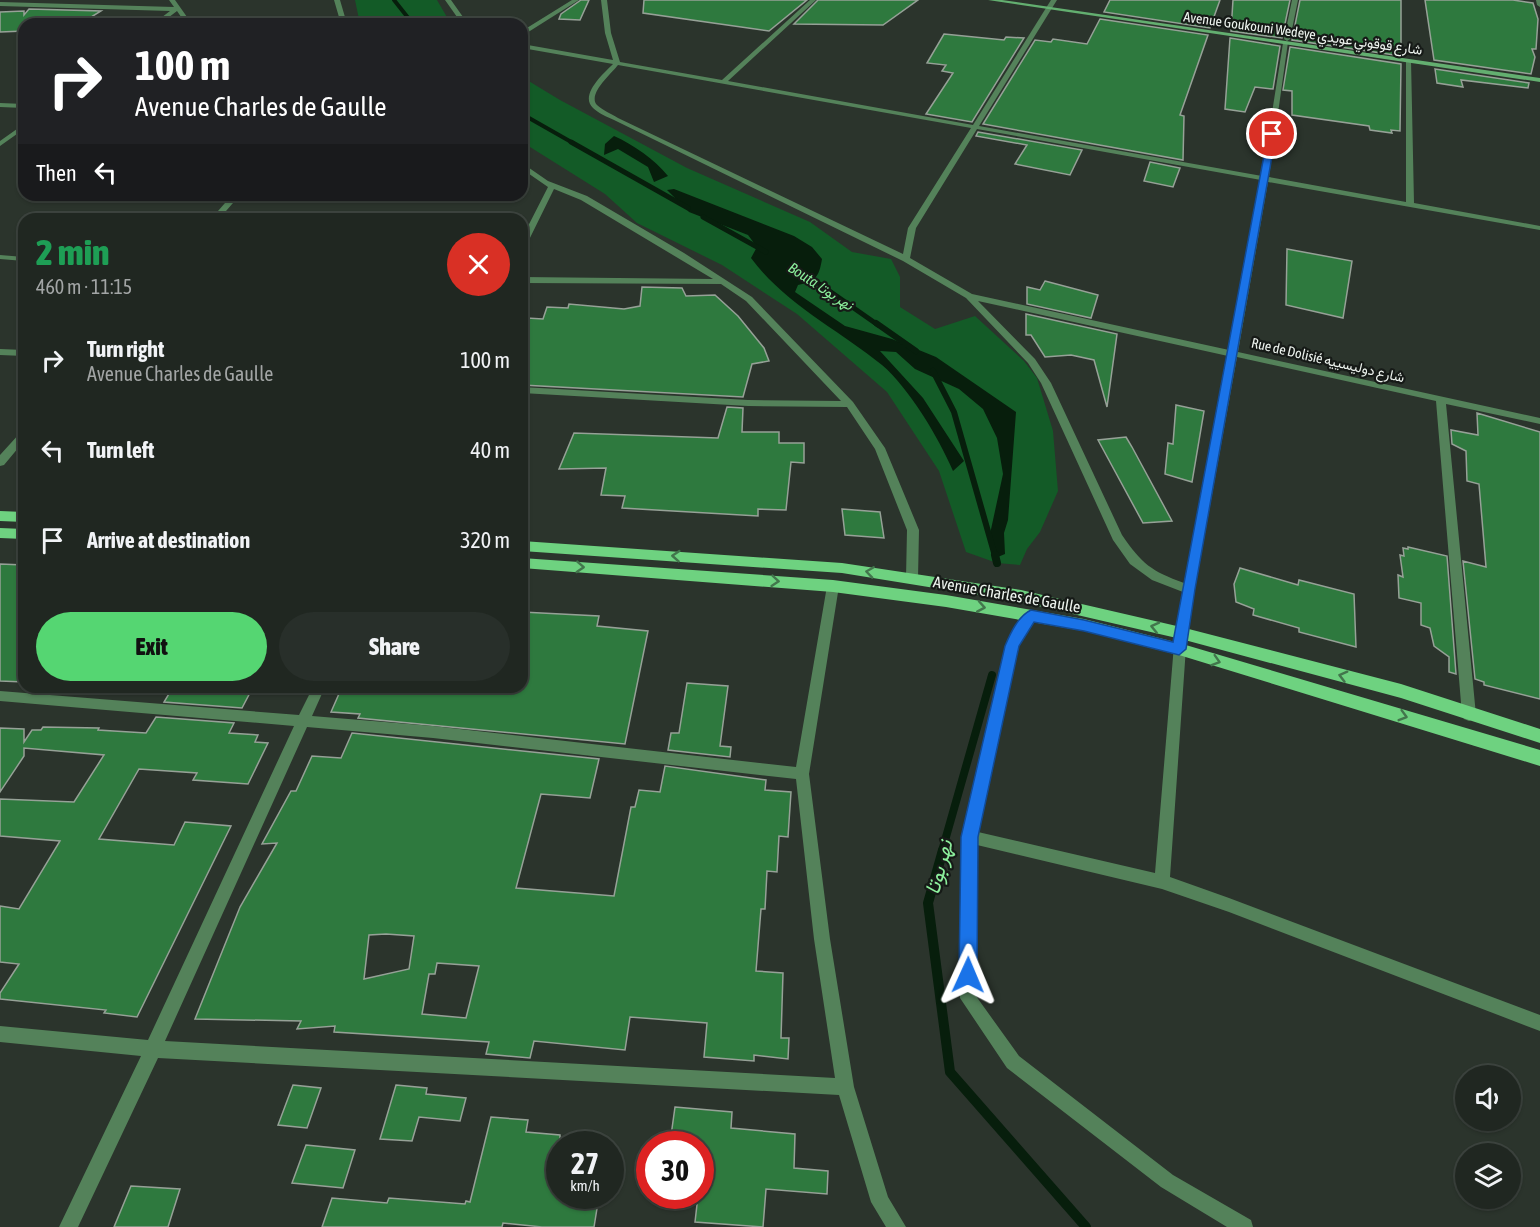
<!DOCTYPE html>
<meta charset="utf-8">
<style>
body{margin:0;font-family:"Asap Condensed",Vazirmatn,sans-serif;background:#282f2a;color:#f1f3f6;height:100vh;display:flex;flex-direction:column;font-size:22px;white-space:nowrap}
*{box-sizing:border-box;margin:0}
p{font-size:20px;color:#a2a5a5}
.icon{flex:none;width:33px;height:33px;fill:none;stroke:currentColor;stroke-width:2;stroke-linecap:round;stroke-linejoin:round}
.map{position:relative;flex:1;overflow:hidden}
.panel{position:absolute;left:18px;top:213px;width:510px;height:480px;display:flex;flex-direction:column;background:#202721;border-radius:18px;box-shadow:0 2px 4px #0004,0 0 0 2px #3d443f}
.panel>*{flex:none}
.top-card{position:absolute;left:18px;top:18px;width:510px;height:183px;border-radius:18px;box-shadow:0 2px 4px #0004,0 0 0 2px #3d443f;background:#202124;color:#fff;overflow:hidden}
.tools{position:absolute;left:1455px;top:1065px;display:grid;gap:12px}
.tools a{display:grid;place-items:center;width:66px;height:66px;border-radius:50%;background:#202721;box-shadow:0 2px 4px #0004,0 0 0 2px #3d443f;font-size:30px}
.speed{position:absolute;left:546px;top:1131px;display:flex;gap:12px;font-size:30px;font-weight:700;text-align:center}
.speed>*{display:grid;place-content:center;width:78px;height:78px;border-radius:50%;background:#202721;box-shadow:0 2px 4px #0004,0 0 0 2px #3d443f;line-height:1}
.speed small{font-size:15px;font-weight:400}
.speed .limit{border:9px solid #d22;background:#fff;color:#111}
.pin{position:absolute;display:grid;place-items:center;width:51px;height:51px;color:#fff;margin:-26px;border:3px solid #fff;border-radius:50%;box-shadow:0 2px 6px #0007}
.me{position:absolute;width:66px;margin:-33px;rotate:1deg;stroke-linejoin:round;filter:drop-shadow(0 0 4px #0008)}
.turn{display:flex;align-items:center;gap:21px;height:126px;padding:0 18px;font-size:27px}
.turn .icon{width:78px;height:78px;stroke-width:2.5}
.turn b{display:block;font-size:42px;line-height:51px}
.then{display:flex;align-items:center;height:57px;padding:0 18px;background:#0003;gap:12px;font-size:22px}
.round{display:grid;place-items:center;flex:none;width:63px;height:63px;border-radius:32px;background:#282f2a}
.headline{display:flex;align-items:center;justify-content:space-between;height:102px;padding:0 18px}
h1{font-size:36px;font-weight:800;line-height:45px;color:#1e9e55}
.action{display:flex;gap:12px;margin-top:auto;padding:12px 18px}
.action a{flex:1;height:69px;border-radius:36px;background:#55d672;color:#111;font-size:24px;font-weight:800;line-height:69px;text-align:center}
.action a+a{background:#282f2a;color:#f1f3f6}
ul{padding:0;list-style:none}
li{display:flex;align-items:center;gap:18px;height:90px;padding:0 18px}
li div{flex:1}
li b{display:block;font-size:22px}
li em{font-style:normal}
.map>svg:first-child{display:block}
</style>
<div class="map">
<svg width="1540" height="1227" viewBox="0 0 1540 1227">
<rect width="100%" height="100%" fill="#2b342c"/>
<path fill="#135b27" d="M 355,0 L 437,0 L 451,24 L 360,24 Z
M 522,77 L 560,100 L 687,168 L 810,222 L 852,252 L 891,259 L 900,277 L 900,307 L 935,329 L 975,316 L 1024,361 L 1037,378 L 1053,431 L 1058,491 L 1040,532 L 1027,549 L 1020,565 L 997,563 L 966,552 L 939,471 L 887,392 L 797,314 L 722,265 L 637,223 L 605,194 L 522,142 Z"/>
<path fill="#071e0c" d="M 614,136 C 634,145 654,159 668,176 L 654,182 L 648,167 L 618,149 L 604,155 L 605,144 Z
M 674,189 L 794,236 L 812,247 L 822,259 C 819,277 816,281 798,285 L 795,292 L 845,326 L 892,339 L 936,357 L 1016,412 L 1008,520 L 1004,533 L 1005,554 L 993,559 L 990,534 L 1003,474 L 997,438 L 983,409 L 959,389 L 915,369 L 896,352 L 880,351 L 923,398 L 964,461 L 953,471 C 939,438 909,388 882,365 C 839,330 785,304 751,258 L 757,247 L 748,235 L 689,212 L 667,190 Z"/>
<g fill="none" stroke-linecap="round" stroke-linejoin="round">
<path stroke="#071e0c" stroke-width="4" d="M 394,0 L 413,24
M 522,114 L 573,143"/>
<path stroke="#071e0c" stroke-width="5" d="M 571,142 L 688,208
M 703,217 L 766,252
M 808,276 L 878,325"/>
<path stroke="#071e0c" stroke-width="6" d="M 876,323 L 916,351
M 933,371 L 954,412 L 995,556"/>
<path stroke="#071e0c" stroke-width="8" d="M 995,555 L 997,563
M 942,851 L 992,675"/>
<path stroke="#071e0c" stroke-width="10" d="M 943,850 L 928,903 L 950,1072 L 1086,1227"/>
</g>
<path fill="#2e793e" stroke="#96a197" stroke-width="1.5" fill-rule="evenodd" d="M 581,0 L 589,0 L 580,20 L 559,19 L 561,14 Z
M 644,0 L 807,0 L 769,31 L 643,13 Z
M 818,0 L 918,0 L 883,25 L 794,24 Z
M 1110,0 L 1220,0 L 1210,28 L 1104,12 Z
M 1233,0 L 1290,0 L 1282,38 L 1231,31 Z
M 1300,0 L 1401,0 L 1401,56 L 1292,40 Z
M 1425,0 L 1513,0 L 1533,3 L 1538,19 L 1536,49 L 1532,49 L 1535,57 L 1531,74 L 1434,60 Z
M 29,9 L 101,11 L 80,24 L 24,24 L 24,31 L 0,32 L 0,12 L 24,11 L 24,15 Z
M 1100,19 L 1208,35 L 1180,115 L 1184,116 L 1183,160 L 983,124 L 1035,40 L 1051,42 L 1053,39 L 1087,44 Z
M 944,34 L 1004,40 L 1006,37 L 1024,38 L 972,122 L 926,114 L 953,73 L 942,71 L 946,65 L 927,63 Z
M 1230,38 L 1280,46 L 1273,89 L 1255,87 L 1245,112 L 1225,109 Z
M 1290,47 L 1401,64 L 1400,131 L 1391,130 L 1392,133 L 1370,130 L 1369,126 L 1292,115 L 1292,91 L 1283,90 Z
M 1435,69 L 1529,83 L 1528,88 L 1461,80 L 1463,87 L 1437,83 Z
M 978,132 L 1082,150 L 1070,175 L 1015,164 L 1027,145 L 976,136 Z
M 1150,162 L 1180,168 L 1173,187 L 1144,181 Z
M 1287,249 L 1352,261 L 1343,318 L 1286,305 Z
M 1045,281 L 1098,295 L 1091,318 L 1027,304 L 1027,287 L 1040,290 Z
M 642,287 L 682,288 L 686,296 L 715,295 L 738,316 L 764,348 L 769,361 L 752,364 L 743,397 L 522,385 L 522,334 L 527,318 L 543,319 L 547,307 L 568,308 L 569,304 L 624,309 L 640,306 Z
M 1026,314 L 1117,334 L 1107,407 L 1094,360 L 1071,355 L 1045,357 L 1031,335 L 1026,335 Z
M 1176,405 L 1204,411 L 1192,482 L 1165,474 L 1168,443 L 1173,444 Z
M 727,407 L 743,408 L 742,432 L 779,432 L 779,443 L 804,443 L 804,463 L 791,462 L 786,510 L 758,509 L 758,516 L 622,508 L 625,496 L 601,495 L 606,468 L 559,469 L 574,433 L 718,438 Z
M 1477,413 L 1540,432 L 1540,699 L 1484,685 L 1484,682 L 1475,679 L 1463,561 L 1486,567 L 1479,484 L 1467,481 L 1466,451 L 1452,444 L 1451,430 L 1478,435 Z
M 1126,437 L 1132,447 L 1172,521 L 1143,523 L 1098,440 Z
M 842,509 L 880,512 L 884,538 L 845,535 Z
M 1408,547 L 1447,556 L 1456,674 L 1449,672 L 1449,657 L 1434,646 L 1430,628 L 1421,625 L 1421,603 L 1399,598 L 1398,575 L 1403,577 L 1400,555 L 1404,556 L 1403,548 L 1408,549 Z
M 0,564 L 24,565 L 24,682 L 0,681 Z
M 1240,568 L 1298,585 L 1299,580 L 1354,594 L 1356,647 L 1299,632 L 1299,628 L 1253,615 L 1254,609 L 1236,602 L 1234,584 Z
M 522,612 L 599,616 L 597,626 L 648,631 L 625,744 L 358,718 L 360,714 L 331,712 L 342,687 L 522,688 Z
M 687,683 L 728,686 L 720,746 L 731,747 L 730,757 L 668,750 L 671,733 L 679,733 Z
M 173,687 L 253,687 L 242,708 L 164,702 Z
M 156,717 L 234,723 L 229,733 L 258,735 L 255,742 L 268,743 L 248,784 L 193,780 L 197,773 L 139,769 L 99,839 L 174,845 L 185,822 L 231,826 L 137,1017 L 104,1013 L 106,1010 L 0,999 L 0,993 L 19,964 L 0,962 L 0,906 L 19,909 L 60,841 L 0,836 L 0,799 L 74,802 L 104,755 L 24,748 L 24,756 L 0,792 L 0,728 L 24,729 L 24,742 L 32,730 L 41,730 L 43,727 L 99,728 L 98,730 L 146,733 Z
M 352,733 L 599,759 L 590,798 L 541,794 L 516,888 L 614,896 L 631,807 L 635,807 L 639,790 L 660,792 L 665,766 L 766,780 L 765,790 L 791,792 L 788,837 L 779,836 L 777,872 L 767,871 L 765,909 L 761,909 L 756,971 L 783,973 L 781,1038 L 789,1038 L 788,1059 L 754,1055 L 754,1061 L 704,1057 L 707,1023 L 630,1017 L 625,1050 L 534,1041 L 530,1058 L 486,1054 L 489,1042 L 334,1032 L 335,1026 L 297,1029 L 301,1021 L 195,1019 L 240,907 L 277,843 L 262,844 L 291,791 L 296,791 L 312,756 L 341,758 ZM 386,934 L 414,936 L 409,969 L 364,979 L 369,935 ZM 437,963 L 479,966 L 466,1018 L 422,1014 L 429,974 L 435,974 Z
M 293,1085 L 321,1088 L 307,1128 L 278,1125 Z
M 396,1085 L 427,1088 L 426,1094 L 466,1098 L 460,1121 L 419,1117 L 412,1141 L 380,1139 Z
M 675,1107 L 732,1112 L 731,1128 L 795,1134 L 794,1168 L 828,1171 L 827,1194 L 766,1189 L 763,1227 L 695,1222 L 698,1196 L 700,1196 L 700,1144 L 670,1143 Z
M 491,1117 L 528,1120 L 526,1132 L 560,1135 L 560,1196 L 599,1196 L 594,1227 L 542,1227 L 503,1223 L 502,1227 L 322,1227 L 332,1198 L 387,1203 L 389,1198 L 465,1204 L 466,1201 L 470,1202 Z
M 306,1145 L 355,1150 L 343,1188 L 292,1183 Z
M 131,1186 L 180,1189 L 168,1227 L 114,1227 Z"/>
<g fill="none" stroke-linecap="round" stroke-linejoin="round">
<path fill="#54825a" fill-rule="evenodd" d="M 169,0 L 175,0 L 192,24 L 186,24 L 177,11 L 160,24 L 153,24 L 170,11 L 0,6 L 0,2 L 174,7 Z
M 334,0 L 340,0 L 347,24 L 341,24 Z
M 445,0 L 451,0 L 468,24 L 462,24 Z
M 572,0 L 579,0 L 522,36 L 522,31 Z
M 601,0 L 607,0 L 611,33 L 620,62 L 722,80 L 810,0 L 816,0 L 728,81 L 973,125 L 1051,0 L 1057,0 L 979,126 L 1262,176 L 1283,43 L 1288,42 L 1269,177 L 1406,202 L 1406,61 L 1411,60 L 1414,203 L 1540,226 L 1540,230 L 1268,182 L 1238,352 L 1540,418 L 1540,424 L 1446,404 L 1476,715 L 1474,719 L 1469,721 L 1464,719 L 1462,715 L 1436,401 L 1237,357 L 1187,633 L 1170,877 L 1229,898 L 1540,1015 L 1540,1031 L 1229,912 L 1162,889 L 977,845 L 976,996 L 1019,1056 L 1173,1175 L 1251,1220 L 1253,1227 L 1227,1227 L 1161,1187 L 1007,1068 L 960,998 L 963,837 L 1006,646 L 1027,613 L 1035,613 L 1037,616 L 1018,647 L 978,832 L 1155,873 L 1175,633 L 1183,592 L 1152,580 L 1130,564 L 1113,540 L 1041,383 L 1028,363 L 966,298 L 903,261 L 614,120 C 607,117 598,113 593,108 C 579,95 604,73 613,64 L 522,48 L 522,44 L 613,60 L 605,33 ZM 618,65 L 971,128 L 908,228 L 903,254 L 618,118 C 612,114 602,110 597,105 C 587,94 612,73 618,65 ZM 977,129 L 1261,180 L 1229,350 L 972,294 L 910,258 L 916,228 ZM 978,301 L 1228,356 L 1184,583 C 1151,571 1142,564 1122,535 L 1051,383 L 1035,359 Z
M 1292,0 L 1298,0 L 1290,39 L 1287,41 L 1284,39 Z
M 1536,0 L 1540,0 L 1540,7 L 1537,5 Z
M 0,103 L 24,104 L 24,108 L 0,107 Z
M 24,124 L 24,129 L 0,146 L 0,141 Z
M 522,163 L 548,181 L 587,196 L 684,253 L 752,297 L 853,402 L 885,448 L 919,530 L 918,578 L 916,581 L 908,581 L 906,578 L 907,530 L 875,449 L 847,407 L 748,406 L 522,393 L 522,387 L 748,400 L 841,401 L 746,301 L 721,284 L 522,283 L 522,277 L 713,279 L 581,200 L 554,189 L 526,246 L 522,248 L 522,238 L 548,187 L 522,169 Z
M 232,195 L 240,195 L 219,219 L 211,219 Z
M 0,255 L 24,257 L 24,261 L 0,259 Z
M 0,349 L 24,350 L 24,356 L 0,355 Z
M 24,432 L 24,441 L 4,465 L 0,466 L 0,455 L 20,433 Z
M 833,581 L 839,586 L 809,774 L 830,939 L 854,1087 L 888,1197 L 906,1227 L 886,1227 L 871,1202 L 839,1095 L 158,1058 L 78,1227 L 59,1227 L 141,1056 L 0,1042 L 0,1026 L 148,1040 L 294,726 L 0,701 L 0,691 L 299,715 L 313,687 L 325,687 L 312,716 L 433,726 L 796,767 L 827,586 ZM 307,727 L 433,738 L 796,779 L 814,939 L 835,1078 L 165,1041 Z"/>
<path fill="#63af70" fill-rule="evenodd" d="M 988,0 L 1002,0 L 1540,78 L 1540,82 Z"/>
<path fill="#6ed280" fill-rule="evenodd" d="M 0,511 L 24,512 L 24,522 L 0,521 Z
M 0,528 L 24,529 L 24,539 L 0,538 Z
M 522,541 L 842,563 L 1021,590 L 1181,627 L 1401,684 L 1540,729 L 1540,743 L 1401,698 L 1181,639 L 1021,602 L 842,573 L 522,551 Z
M 522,558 L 833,580 L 946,595 L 1084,619 L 1179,643 L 1540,750 L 1540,766 L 1179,655 L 1084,631 L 946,607 L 833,592 L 522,568 Z"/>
</g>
<defs><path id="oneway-chevron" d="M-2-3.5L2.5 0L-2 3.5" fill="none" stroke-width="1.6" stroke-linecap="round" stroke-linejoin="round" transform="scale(1.5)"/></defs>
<g stroke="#42764c">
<use href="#oneway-chevron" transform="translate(676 556) rotate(-176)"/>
<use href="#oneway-chevron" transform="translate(580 567) rotate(3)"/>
<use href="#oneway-chevron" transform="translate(870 572) rotate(-172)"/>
<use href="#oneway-chevron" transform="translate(775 581) rotate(5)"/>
<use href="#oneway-chevron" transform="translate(981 607) rotate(10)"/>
<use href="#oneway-chevron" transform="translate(1155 627) rotate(-167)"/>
<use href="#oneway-chevron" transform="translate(1216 661) rotate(17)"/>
<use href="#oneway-chevron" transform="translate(1343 676) rotate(-165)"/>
<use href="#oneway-chevron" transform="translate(1403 716) rotate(16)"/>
</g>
<path fill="#1a73e8" stroke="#114b97" stroke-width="1.5" d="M 1272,131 L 1276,134 L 1195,589 L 1186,649 L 1179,655 L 1084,631 L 1034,622 L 1019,646 L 978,837 L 977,975 L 974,982 L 968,984 L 962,982 L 959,975 L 961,837 L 1005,646 C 1010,634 1018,616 1031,610 L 1084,620 L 1173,642 L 1268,134 Z"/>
<g text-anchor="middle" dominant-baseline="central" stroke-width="4.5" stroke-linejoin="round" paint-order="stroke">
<g font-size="14" fill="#eef4ef" stroke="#161a17">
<text transform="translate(1303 33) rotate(8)">Avenue Goukouni Wedeye شارع قوقوني عويدي</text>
<text transform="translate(1328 360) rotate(13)">Rue de Dolisié شارع دوليسييه</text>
</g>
<g font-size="15" font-style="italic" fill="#8cef9c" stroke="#161a17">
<text transform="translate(821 286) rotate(33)">Bouta نهر بوتا</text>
</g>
<g font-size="16" fill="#eef4ef" stroke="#161a17">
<text transform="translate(1007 594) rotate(10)">Avenue Charles de Gaulle</text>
</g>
<g font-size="21" font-style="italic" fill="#8cef9c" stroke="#161a17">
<text transform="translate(938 867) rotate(-75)">نهر بوتا</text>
</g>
</g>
</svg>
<div class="tools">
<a><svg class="icon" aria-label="sound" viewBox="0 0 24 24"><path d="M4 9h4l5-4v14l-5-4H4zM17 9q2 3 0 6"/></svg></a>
<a><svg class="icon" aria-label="layers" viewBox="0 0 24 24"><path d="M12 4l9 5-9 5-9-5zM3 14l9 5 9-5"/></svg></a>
</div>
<div class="speed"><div>27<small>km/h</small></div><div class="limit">30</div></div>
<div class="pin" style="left:1272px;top:134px;background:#d93025"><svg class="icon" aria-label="arrive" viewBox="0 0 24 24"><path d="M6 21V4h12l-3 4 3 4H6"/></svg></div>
<svg class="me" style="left:968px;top:975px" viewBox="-20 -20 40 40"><path d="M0-17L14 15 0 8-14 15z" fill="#1a73e8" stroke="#fff" stroke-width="4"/></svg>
<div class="top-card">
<div class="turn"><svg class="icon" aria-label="right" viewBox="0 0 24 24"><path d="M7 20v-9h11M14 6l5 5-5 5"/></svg><div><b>100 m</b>Avenue Charles de Gaulle</div></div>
<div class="then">Then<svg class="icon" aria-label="left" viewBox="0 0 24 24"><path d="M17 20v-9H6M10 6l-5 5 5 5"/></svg></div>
</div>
<section class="panel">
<div class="headline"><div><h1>2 min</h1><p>460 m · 11:15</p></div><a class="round" style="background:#d93025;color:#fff"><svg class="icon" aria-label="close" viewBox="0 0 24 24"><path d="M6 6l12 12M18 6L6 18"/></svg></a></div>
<ul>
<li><svg class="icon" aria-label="right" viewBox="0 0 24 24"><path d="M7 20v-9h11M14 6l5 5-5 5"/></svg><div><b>Turn right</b><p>Avenue Charles de Gaulle</p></div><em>100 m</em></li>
<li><svg class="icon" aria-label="left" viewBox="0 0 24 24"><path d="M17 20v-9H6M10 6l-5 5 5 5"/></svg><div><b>Turn left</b></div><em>40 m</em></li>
<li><svg class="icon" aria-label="arrive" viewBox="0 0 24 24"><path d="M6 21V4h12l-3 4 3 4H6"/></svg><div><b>Arrive at destination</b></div><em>320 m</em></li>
</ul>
<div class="action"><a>Exit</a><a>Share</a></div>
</section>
</div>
